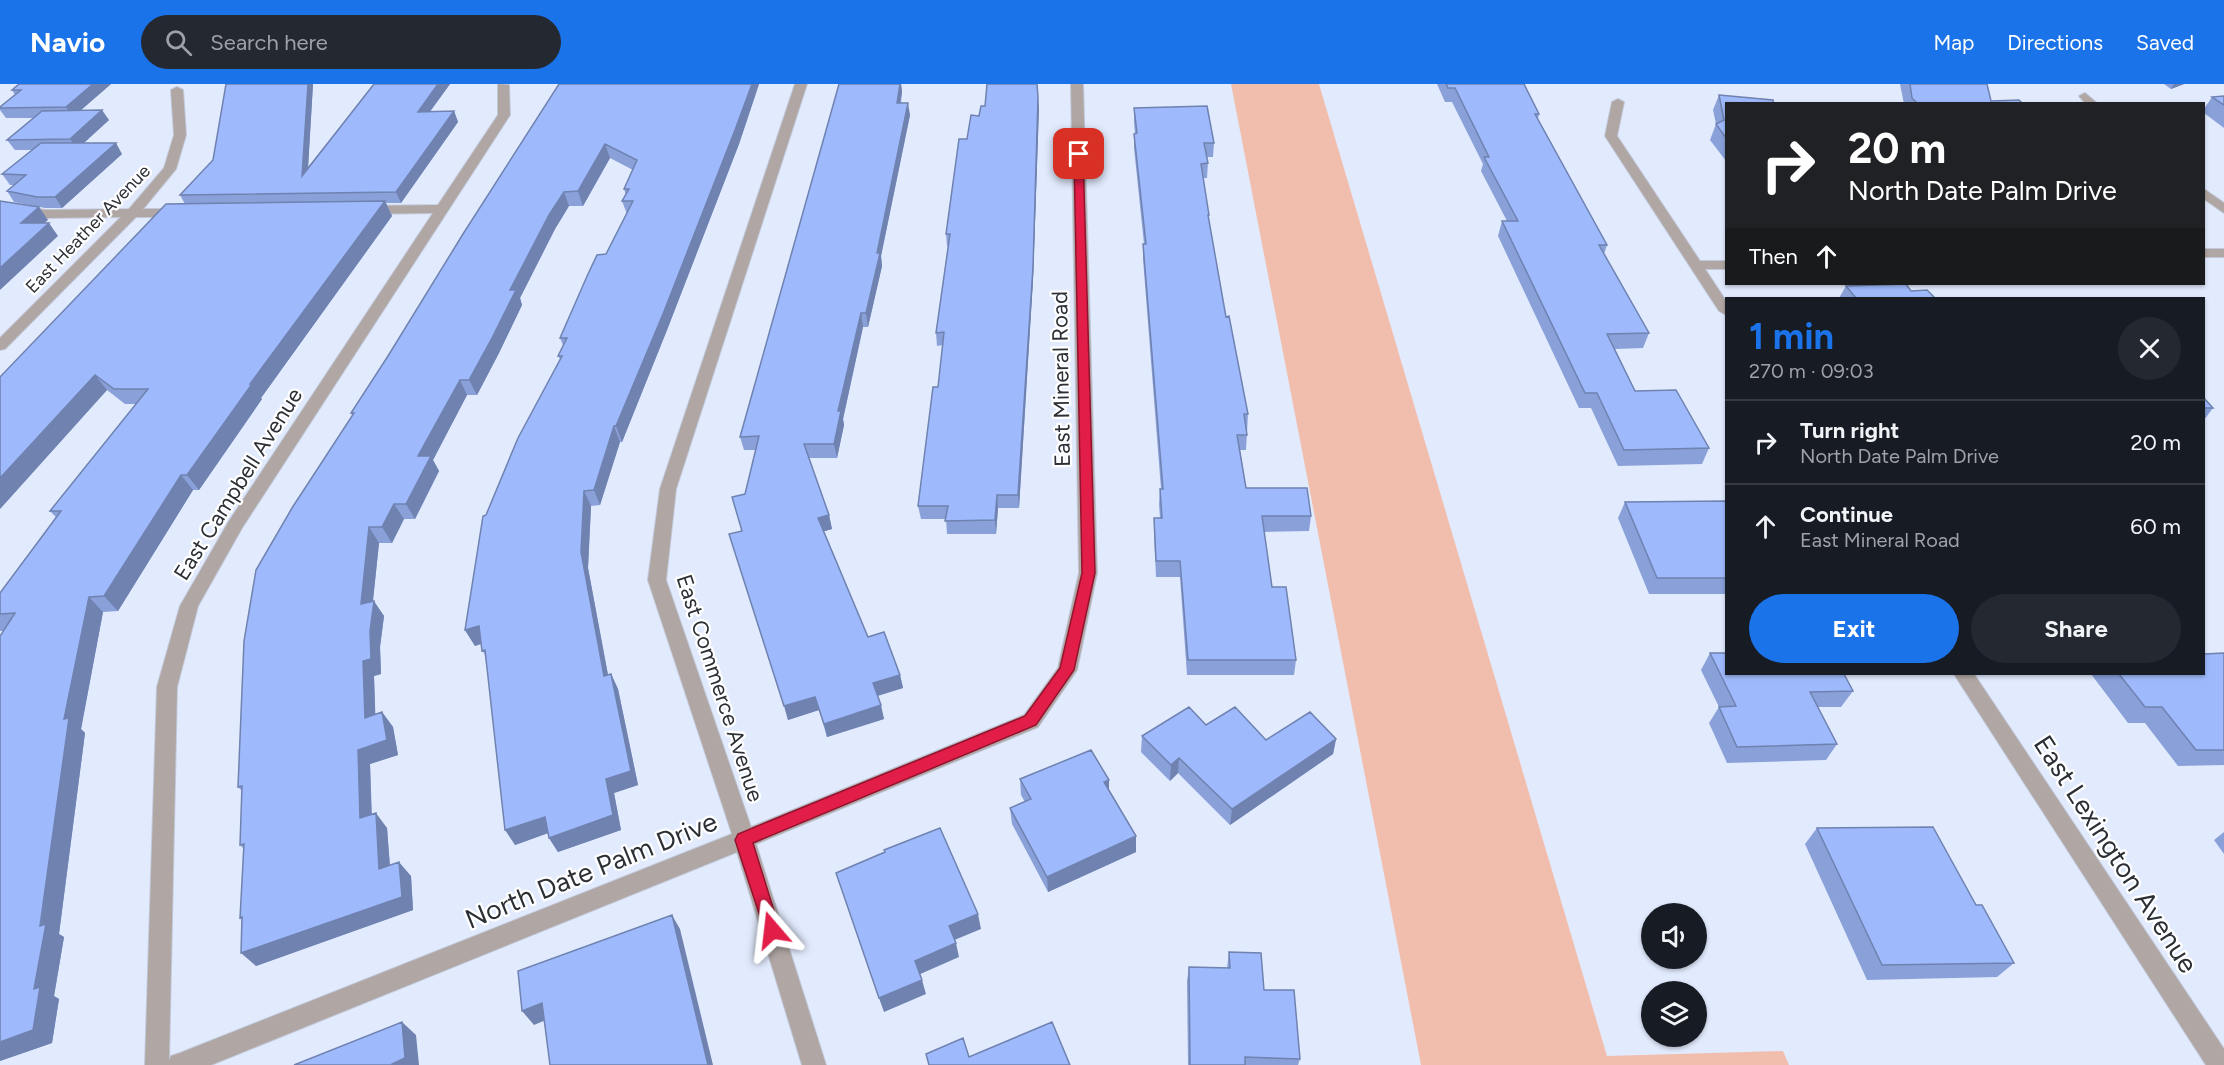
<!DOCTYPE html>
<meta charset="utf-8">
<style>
body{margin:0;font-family:Figtree,sans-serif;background:#242831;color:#f1f3f6;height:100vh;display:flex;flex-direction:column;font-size:22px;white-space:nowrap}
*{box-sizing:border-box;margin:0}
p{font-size:20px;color:#9ea1a6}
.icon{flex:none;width:33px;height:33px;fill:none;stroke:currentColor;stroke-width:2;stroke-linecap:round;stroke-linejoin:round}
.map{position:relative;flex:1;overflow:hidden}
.sheet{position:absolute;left:1725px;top:213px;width:480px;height:378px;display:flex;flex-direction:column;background:#171b24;border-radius:0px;box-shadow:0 2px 4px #0004}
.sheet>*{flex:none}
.banner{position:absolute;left:1725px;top:18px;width:480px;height:183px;border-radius:0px;box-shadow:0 2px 4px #0004;background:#202124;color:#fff;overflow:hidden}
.controls{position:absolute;left:1641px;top:819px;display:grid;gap:12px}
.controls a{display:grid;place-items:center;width:66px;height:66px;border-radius:50%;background:#171b24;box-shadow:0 2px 4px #0004;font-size:30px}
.pin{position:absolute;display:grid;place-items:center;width:51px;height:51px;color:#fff;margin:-26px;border-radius:12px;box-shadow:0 3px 9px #0006}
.me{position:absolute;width:66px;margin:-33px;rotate:343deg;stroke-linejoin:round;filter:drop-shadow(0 0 4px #0008)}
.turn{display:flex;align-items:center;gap:21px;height:126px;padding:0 24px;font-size:27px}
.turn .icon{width:78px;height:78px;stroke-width:2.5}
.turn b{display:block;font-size:42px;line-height:51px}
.then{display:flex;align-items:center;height:57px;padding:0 24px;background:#0003;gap:12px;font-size:22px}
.round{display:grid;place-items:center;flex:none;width:63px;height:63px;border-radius:32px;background:#242831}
.headline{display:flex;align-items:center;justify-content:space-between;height:102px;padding:0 24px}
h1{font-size:36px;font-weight:700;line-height:45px;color:#1a73e8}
.button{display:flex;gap:12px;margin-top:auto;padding:12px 24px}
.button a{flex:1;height:69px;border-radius:36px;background:#1a73e8;color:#fff;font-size:24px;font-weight:700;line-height:69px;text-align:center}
.button a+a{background:#242831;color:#f1f3f6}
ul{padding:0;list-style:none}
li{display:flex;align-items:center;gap:18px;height:84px;padding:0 24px;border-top:2px solid #363941}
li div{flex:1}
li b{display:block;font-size:22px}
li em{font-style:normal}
header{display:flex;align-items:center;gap:36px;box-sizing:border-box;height:84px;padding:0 30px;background:#1a73e8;color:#fff}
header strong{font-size:28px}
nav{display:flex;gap:33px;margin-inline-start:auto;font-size:21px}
.search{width:420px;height:54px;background:#242831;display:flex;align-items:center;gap:15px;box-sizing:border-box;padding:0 21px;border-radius:33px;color:#9ea1a6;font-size:22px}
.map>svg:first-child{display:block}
</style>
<header>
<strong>Navio</strong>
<div class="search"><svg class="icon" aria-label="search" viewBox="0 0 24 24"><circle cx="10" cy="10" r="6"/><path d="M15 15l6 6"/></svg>Search here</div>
<nav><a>Map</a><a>Directions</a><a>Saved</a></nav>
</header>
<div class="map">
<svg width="2224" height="981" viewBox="0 0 2224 981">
<rect width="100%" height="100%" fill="#e2ebfe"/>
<path fill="#f1beae" d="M 1231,0 L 1319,0 L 1607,972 L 1783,967 L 1789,981 L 1421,981 Z"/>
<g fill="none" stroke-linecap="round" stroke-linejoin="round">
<g stroke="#c1c9da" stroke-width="2">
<path id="street" d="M 498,0 L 509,1 L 510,31 L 242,444 L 198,522 L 177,603 L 169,977 L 171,972 L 180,969 L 732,750 L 648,496 L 660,405 L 795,0 L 807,0 L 676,405 L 666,496 L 751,743 L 1024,631 L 1058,584 L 1079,489 L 1071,0 L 1083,0 L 1097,489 L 1077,586 L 1038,643 L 756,760 L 826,981 L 802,981 L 737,768 L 211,981 L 145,981 L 157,603 L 180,522 L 229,437 L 433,129 L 364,130 L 358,126 L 364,122 L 438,121 L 498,31 Z
M 177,3 L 183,6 L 186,51 L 176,85 L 143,125 L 180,125 L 187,129 L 180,133 L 136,133 L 5,265 L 0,266 L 0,254 L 121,133 L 45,134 L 0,126 L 0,118 L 45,126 L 129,125 L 164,84 L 174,51 L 171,6 Z
M 2085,9 L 2098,20 L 2086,20 L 2079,12 Z
M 1618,15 L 1624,18 L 1617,52 L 1700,177 L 1726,177 L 1726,185 L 1705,185 L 1726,217 L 1726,231 L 1719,227 L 1605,52 L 1612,18 Z
M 2204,105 L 2224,119 L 2224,129 L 2204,115 Z
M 2204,165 L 2224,165 L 2224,173 L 2204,173 Z
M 1954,590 L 1974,590 L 2224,965 L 2224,981 L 2206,981 Z"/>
</g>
<use href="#street" fill="#b0a6a3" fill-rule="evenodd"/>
</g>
<path fill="#89a0d9" d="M 19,0 L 111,0 L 81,26 L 109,36 L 84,59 L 122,70 L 62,124 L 45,124 L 14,118 L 7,107 L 14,101 L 10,101 L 2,90 L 32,66 L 15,66 L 7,56 L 33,34 L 6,34 L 0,26 L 0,23 L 15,11 L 12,6 Z
M 313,0 L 308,83 L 374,0 L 450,0 L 430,28 L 454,27 L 458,38 L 401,119 L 386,119 L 392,132 L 261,314 L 262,315 L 199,406 L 193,406 L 118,527 L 103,528 L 81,645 L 85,649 L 59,850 L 64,853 L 54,912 L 59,915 L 52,959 L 0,977 L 0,552 L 3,547 L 0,547 L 0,509 L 56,433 L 50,427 L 136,320 L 125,320 L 107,306 L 0,425 L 185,120 L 180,111 Z
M 559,0 L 759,0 L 739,60 L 667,246 L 622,358 L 620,358 L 600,421 L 591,422 L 588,484 L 608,591 L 611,590 L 618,605 L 638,701 L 614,709 L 621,746 L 558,768 L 549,754 L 548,749 L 515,761 L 485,572 L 481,560 L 475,562 L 465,546 L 486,431 L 560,275 L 558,272 L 563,261 L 560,254 L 606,170 L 627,130 L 622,117 L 626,111 L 624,105 L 633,86 L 610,74 L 583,122 L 569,122 L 555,145 L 520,214 L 522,221 L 499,269 L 477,311 L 467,311 L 433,376 L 439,387 L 415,435 L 404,435 L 392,459 L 379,459 L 373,517 L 384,532 L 380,563 L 381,590 L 374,592 L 375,630 L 382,628 L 393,643 L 398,671 L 370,680 L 372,731 L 387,744 L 390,781 L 411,792 L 413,826 L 256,882 L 242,836 L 243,764 L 240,761 L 242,707 L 238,703 L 352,331 L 351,329 L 388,272 Z
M 839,0 L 901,0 L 902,8 L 901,19 L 910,31 L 881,172 L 882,182 L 868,243 L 863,243 L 843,335 L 844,341 L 837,374 L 809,374 L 829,431 L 832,445 L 824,447 L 868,553 L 900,591 L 903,604 L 878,612 L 884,635 L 827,653 L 819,626 L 788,636 L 742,447 L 745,410 L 756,366 L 744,366 L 740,353 Z
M 1437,0 L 1526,0 L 1524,1 L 1539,30 L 1538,35 L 1607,161 L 1604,170 L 1649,249 L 1643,264 L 1615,265 L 1635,307 L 1709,364 L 1702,380 L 1618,382 L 1591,324 L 1579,324 L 1498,152 L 1502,137 L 1507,137 L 1481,87 L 1483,80 L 1452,18 L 1445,18 Z
M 1900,0 L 1987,0 L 1991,17 L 2023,20 L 1904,20 Z
M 2164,0 L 2184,0 L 2171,5 Z
M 1719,11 L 1726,20 L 1726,77 L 1710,56 L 1716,40 L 1713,26 Z
M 2224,12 L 2224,44 L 2204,29 L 2204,25 L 2212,13 Z
M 1039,24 L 1033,196 L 1019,424 L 998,424 L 996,450 L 947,450 L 946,435 L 921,435 L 918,422 L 938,303 L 943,261 L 937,262 L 936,249 L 948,162 L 947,162 L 946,150 L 967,55 Z
M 1134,24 L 1214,59 L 1213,73 L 1207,73 L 1208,79 L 1207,94 L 1203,94 L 1209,131 L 1209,139 L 1226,233 L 1248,330 L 1246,366 L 1240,366 L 1246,404 L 1311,432 L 1309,447 L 1264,448 L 1272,503 L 1296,576 L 1294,591 L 1187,591 L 1180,493 L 1156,493 L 1154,449 L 1154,434 L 1160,434 L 1159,420 L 1160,405 L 1161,405 L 1143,175 L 1143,160 L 1144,160 L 1134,64 L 1134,50 L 1135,50 L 1134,38 Z
M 1846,202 L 1911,207 L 1935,214 L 1839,214 Z
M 2204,314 L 2213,324 L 2204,336 Z
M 1726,417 L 1726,510 L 1649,510 L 1618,434 L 1625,418 Z
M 1710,569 L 1853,607 L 1841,623 L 1818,623 L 1837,660 L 1826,676 L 1727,679 L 1709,639 L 1719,623 L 1701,586 Z
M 2224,569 L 2224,681 L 2178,682 L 2145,639 L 2128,639 L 2091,590 L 2204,590 Z
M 1206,641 L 1266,656 L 1336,655 L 1333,670 L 1230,741 L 1178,689 L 1170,697 L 1141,668 L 1142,652 Z
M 1020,695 L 1109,707 L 1136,768 L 1048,808 L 1012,740 L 1010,724 L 1025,718 L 1021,711 Z
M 1817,744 L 2014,879 L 1997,893 L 1867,896 L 1805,760 Z
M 2224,748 L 2224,770 L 2214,756 Z
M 1229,868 L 1264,906 L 1300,975 L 1298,981 L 1188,981 L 1187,897 L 1189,883 L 1227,884 Z"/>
<path fill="#6f82b0" d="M 93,0 L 111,0 L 73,33 L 66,23 Z
M 308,0 L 313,0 L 307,102 L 302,92 Z
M 438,0 L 450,0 L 422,38 L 418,28 Z
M 752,0 L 759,0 L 739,60 L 667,246 L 622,358 L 616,342 Z
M 900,0 L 901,0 L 902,8 L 898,31 L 897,19 Z
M 2174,0 L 2184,0 L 2171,5 Z
M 1038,13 L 1039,24 L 1033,196 L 1019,424 L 1018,411 Z
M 908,19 L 910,31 L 881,172 L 882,182 L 868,243 L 866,229 L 877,169 Z
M 102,26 L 109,36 L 77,65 L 70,55 Z
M 454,27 L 458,38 L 401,119 L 396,108 Z
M 116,59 L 122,70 L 62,124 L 55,113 Z
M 605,60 L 610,74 L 583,122 L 578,107 Z
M 564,108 L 569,122 L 555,145 L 520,214 L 522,221 L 499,269 L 477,311 L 469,296 L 510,206 L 549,131 Z
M 385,117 L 392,132 L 261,314 L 262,315 L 199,406 L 187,391 L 250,300 Z
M 39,123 L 48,136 L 30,152 L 21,139 Z
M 49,139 L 58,152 L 0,206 L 0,184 Z
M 861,229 L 863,243 L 843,335 L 844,341 L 837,374 L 834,360 L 838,327 Z
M 95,291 L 107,306 L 0,425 L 0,394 Z
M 460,296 L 467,311 L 433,376 L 439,387 L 415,435 L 406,420 L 418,372 Z
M 614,342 L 620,358 L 600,421 L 594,406 Z
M 181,391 L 193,406 L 118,527 L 104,512 Z
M 584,407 L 591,422 L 588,484 L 611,607 L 604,592 L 581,468 Z
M 997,411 L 998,424 L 996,450 L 995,436 Z
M 394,420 L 404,435 L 392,459 L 382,443 Z
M 829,431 L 832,445 L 822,448 L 818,434 Z
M 369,443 L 379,459 L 371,535 L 361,520 Z
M 89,513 L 103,528 L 81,645 L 85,649 L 59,850 L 64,853 L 54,912 L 59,915 L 52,959 L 0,977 L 0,958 L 34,905 L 64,635 Z
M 374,517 L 384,532 L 380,563 L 381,590 L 374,592 L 376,649 L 365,634 L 363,577 L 370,547 Z
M 479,542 L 488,557 L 475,562 L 465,546 Z
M 611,590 L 618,605 L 638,701 L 614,709 L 621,746 L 558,768 L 549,754 L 606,695 Z
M 900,591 L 903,604 L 876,612 L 873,599 Z
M 815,613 L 819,626 L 788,636 L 784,622 Z
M 881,621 L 884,635 L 827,653 L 824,640 Z
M 382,628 L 393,643 L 398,671 L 370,680 L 372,749 L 360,734 L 358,666 Z
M 1336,655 L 1333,670 L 1230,741 L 1232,725 Z
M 1179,674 L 1178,689 L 1170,697 L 1171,681 Z
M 1109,696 L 1109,712 L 1104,698 Z
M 376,729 L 387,744 L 391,799 L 379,785 Z
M 545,733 L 554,747 L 515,761 L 505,746 Z
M 1136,752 L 1136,768 L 1048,808 L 1047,793 Z
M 399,778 L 411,792 L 413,826 L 256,882 L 241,869 Z
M 978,830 L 981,845 L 952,857 L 949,842 Z
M 672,831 L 680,845 L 713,981 L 708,981 Z
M 956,859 L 959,873 L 918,891 L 915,877 Z
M 922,896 L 926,910 L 884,928 L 879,914 Z
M 542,919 L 553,933 L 534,941 L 522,927 Z
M 402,938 L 416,951 L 419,981 L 392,981 Z"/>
<path fill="#9fbafc" stroke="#6f82b0" stroke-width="1.5" d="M 19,0 L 93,0 L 66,23 L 0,24 L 0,23 L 21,6 L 12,6 Z
M 226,0 L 308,0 L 302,92 L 374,0 L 438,0 L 418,28 L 454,27 L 396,108 L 180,111 L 213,76 Z
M 559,0 L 752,0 L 735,46 L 663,230 L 616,342 L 614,342 L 594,406 L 584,407 L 581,468 L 604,592 L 611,590 L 631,687 L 606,695 L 613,731 L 549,754 L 545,733 L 505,746 L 485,566 L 482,567 L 479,542 L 465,546 L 483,432 L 486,431 L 518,354 L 562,272 L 558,272 L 567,254 L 560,254 L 588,190 L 597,171 L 606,170 L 633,117 L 622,117 L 629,105 L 624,105 L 637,76 L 605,60 L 578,107 L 564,108 L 549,131 L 510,206 L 516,206 L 492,254 L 469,296 L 460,296 L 418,372 L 431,372 L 406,420 L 394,420 L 382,443 L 369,443 L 361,520 L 374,517 L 370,547 L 371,575 L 363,577 L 365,634 L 382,628 L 387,656 L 358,666 L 360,734 L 376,729 L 379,785 L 399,778 L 402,813 L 241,869 L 242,833 L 240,834 L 244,760 L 240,761 L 242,702 L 238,703 L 244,557 L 256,486 L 292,424 L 354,329 L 351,329 L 388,272 L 463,150 Z
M 839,0 L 900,0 L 897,19 L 908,19 L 877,169 L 880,169 L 866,229 L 861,229 L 838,327 L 841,327 L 834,360 L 804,360 L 829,431 L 818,434 L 868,553 L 884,548 L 900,591 L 873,599 L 881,621 L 824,640 L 815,613 L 784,622 L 729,450 L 742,447 L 732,413 L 745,410 L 759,352 L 740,353 Z
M 987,0 L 1037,0 L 1038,13 L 1033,183 L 1018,411 L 997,411 L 995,436 L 945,437 L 948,422 L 918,422 L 933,303 L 938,303 L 944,248 L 936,249 L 950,150 L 946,150 L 959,55 L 967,55 L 971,31 L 979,32 L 981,22 L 985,22 Z
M 1446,0 L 1524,0 L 1539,30 L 1535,30 L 1607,161 L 1599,161 L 1649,249 L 1607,250 L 1635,307 L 1676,306 L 1709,364 L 1624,366 L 1597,309 L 1585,309 L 1502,137 L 1518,137 L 1484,73 L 1489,73 L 1455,4 L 1448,4 Z
M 1910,0 L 1987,0 L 1991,17 L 2019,16 L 2023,20 L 1918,20 L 1912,14 Z
M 1719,11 L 1773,16 L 1774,20 L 1726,20 L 1726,54 L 1716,40 L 1724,36 Z
M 2224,12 L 2224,21 L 2212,13 Z
M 1207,22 L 1214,59 L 1204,59 L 1208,79 L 1201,80 L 1209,131 L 1208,131 L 1226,233 L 1229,232 L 1248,330 L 1244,330 L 1247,351 L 1237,351 L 1246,404 L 1307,404 L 1311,432 L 1262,432 L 1272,503 L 1286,503 L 1296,576 L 1188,576 L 1180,477 L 1156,477 L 1154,434 L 1162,434 L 1160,405 L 1163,405 L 1143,160 L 1146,160 L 1134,50 L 1137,49 L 1134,24 Z
M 102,26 L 70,55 L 7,56 L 42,27 Z
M 41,59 L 116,59 L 55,113 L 37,113 L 7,107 L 26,91 L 2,90 Z
M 0,117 L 39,123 L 21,139 L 49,139 L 0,184 Z
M 385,117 L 250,300 L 252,300 L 187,391 L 181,391 L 104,512 L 89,513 L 64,635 L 69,634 L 40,842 L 46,840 L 34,905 L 40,903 L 33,946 L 0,958 L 0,552 L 15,529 L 0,530 L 0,509 L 61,427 L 50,427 L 148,305 L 114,305 L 95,291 L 0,394 L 0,293 L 166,120 Z
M 1906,200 L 1911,207 L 1927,206 L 1935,214 L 1856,214 L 1846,202 Z
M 2204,314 L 2213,324 L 2204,324 Z
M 1726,417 L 1726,494 L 1657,494 L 1625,418 Z
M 1710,569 L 1726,569 L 1726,590 L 1844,590 L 1853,607 L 1810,608 L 1837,660 L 1737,663 L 1719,623 L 1736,622 Z
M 2224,569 L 2224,666 L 2196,666 L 2162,623 L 2145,623 L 2119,590 L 2204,590 L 2204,570 Z
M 1189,623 L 1206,641 L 1235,623 L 1266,656 L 1310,628 L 1336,655 L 1232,725 L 1179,674 L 1171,681 L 1142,652 Z
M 1091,666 L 1109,696 L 1104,698 L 1136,752 L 1047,793 L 1010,724 L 1031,715 L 1020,695 Z
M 1933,743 L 1976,821 L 1982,821 L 2014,879 L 1882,881 L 1817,744 Z
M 940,744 L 978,830 L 949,842 L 956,859 L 915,877 L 922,896 L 879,914 L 836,789 L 885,768 L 884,766 Z
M 672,831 L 708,981 L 550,981 L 542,919 L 522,927 L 518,887 Z
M 1229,868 L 1261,869 L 1264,906 L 1294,906 L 1300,975 L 1245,973 L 1245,981 L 1190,981 L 1189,883 L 1230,884 Z
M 402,938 L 405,974 L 392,980 L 392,981 L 294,981 Z
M 1052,938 L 1070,981 L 929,981 L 926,970 L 963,954 L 969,973 Z"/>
<path fill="#e11d48" stroke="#92132f" stroke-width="1.5" d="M 1079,67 L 1083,70 L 1095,489 L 1074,586 L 1036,641 L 753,759 L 780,846 L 778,851 L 772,854 L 766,851 L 735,756 L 738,750 L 1025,632 L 1060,584 L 1082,489 L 1074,70 Z"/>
<g text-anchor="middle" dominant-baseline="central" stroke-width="4.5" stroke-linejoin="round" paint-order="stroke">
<g font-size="18" fill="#2b2f36" stroke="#fff">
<text transform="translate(88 145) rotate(-46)">East Heather Avenue</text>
</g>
<g font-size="22" fill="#2b2f36" stroke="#fff">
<text transform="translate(1061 295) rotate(-91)">East Mineral Road</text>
<text transform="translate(238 400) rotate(-58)">East Campbell Avenue</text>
<text transform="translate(720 604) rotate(72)">East Commerce Avenue</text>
</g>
<g font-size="27" fill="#2b2f36" stroke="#fff">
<text transform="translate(2116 770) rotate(57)">East Lexington Avenue</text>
<text transform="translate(591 786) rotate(-22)">North Date Palm Drive</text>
</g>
</g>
</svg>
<div class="controls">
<a><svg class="icon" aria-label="sound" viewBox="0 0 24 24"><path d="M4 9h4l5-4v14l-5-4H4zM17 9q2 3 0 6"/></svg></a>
<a><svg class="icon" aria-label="layers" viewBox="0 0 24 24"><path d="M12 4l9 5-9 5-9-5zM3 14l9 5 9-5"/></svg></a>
</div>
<div class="pin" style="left:1079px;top:70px;background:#d93025"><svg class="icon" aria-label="arrive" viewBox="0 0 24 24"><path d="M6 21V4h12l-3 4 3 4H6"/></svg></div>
<svg class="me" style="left:772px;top:846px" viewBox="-20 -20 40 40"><path d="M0-17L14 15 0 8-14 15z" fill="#e11d48" stroke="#fff" stroke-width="4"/></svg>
<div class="banner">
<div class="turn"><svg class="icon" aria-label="right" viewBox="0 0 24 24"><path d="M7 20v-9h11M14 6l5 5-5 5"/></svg><div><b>20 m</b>North Date Palm Drive</div></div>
<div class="then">Then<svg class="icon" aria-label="ahead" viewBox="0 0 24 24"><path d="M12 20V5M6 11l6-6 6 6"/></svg></div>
</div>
<section class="sheet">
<div class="headline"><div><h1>1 min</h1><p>270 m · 09:03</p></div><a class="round"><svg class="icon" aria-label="close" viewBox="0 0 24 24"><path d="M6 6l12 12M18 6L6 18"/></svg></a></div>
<ul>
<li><svg class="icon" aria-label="right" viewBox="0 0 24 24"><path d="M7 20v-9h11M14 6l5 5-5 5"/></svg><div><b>Turn right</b><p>North Date Palm Drive</p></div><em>20 m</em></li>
<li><svg class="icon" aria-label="ahead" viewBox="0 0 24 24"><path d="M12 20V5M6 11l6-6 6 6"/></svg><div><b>Continue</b><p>East Mineral Road</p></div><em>60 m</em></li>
</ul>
<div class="button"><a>Exit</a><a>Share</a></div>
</section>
</div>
